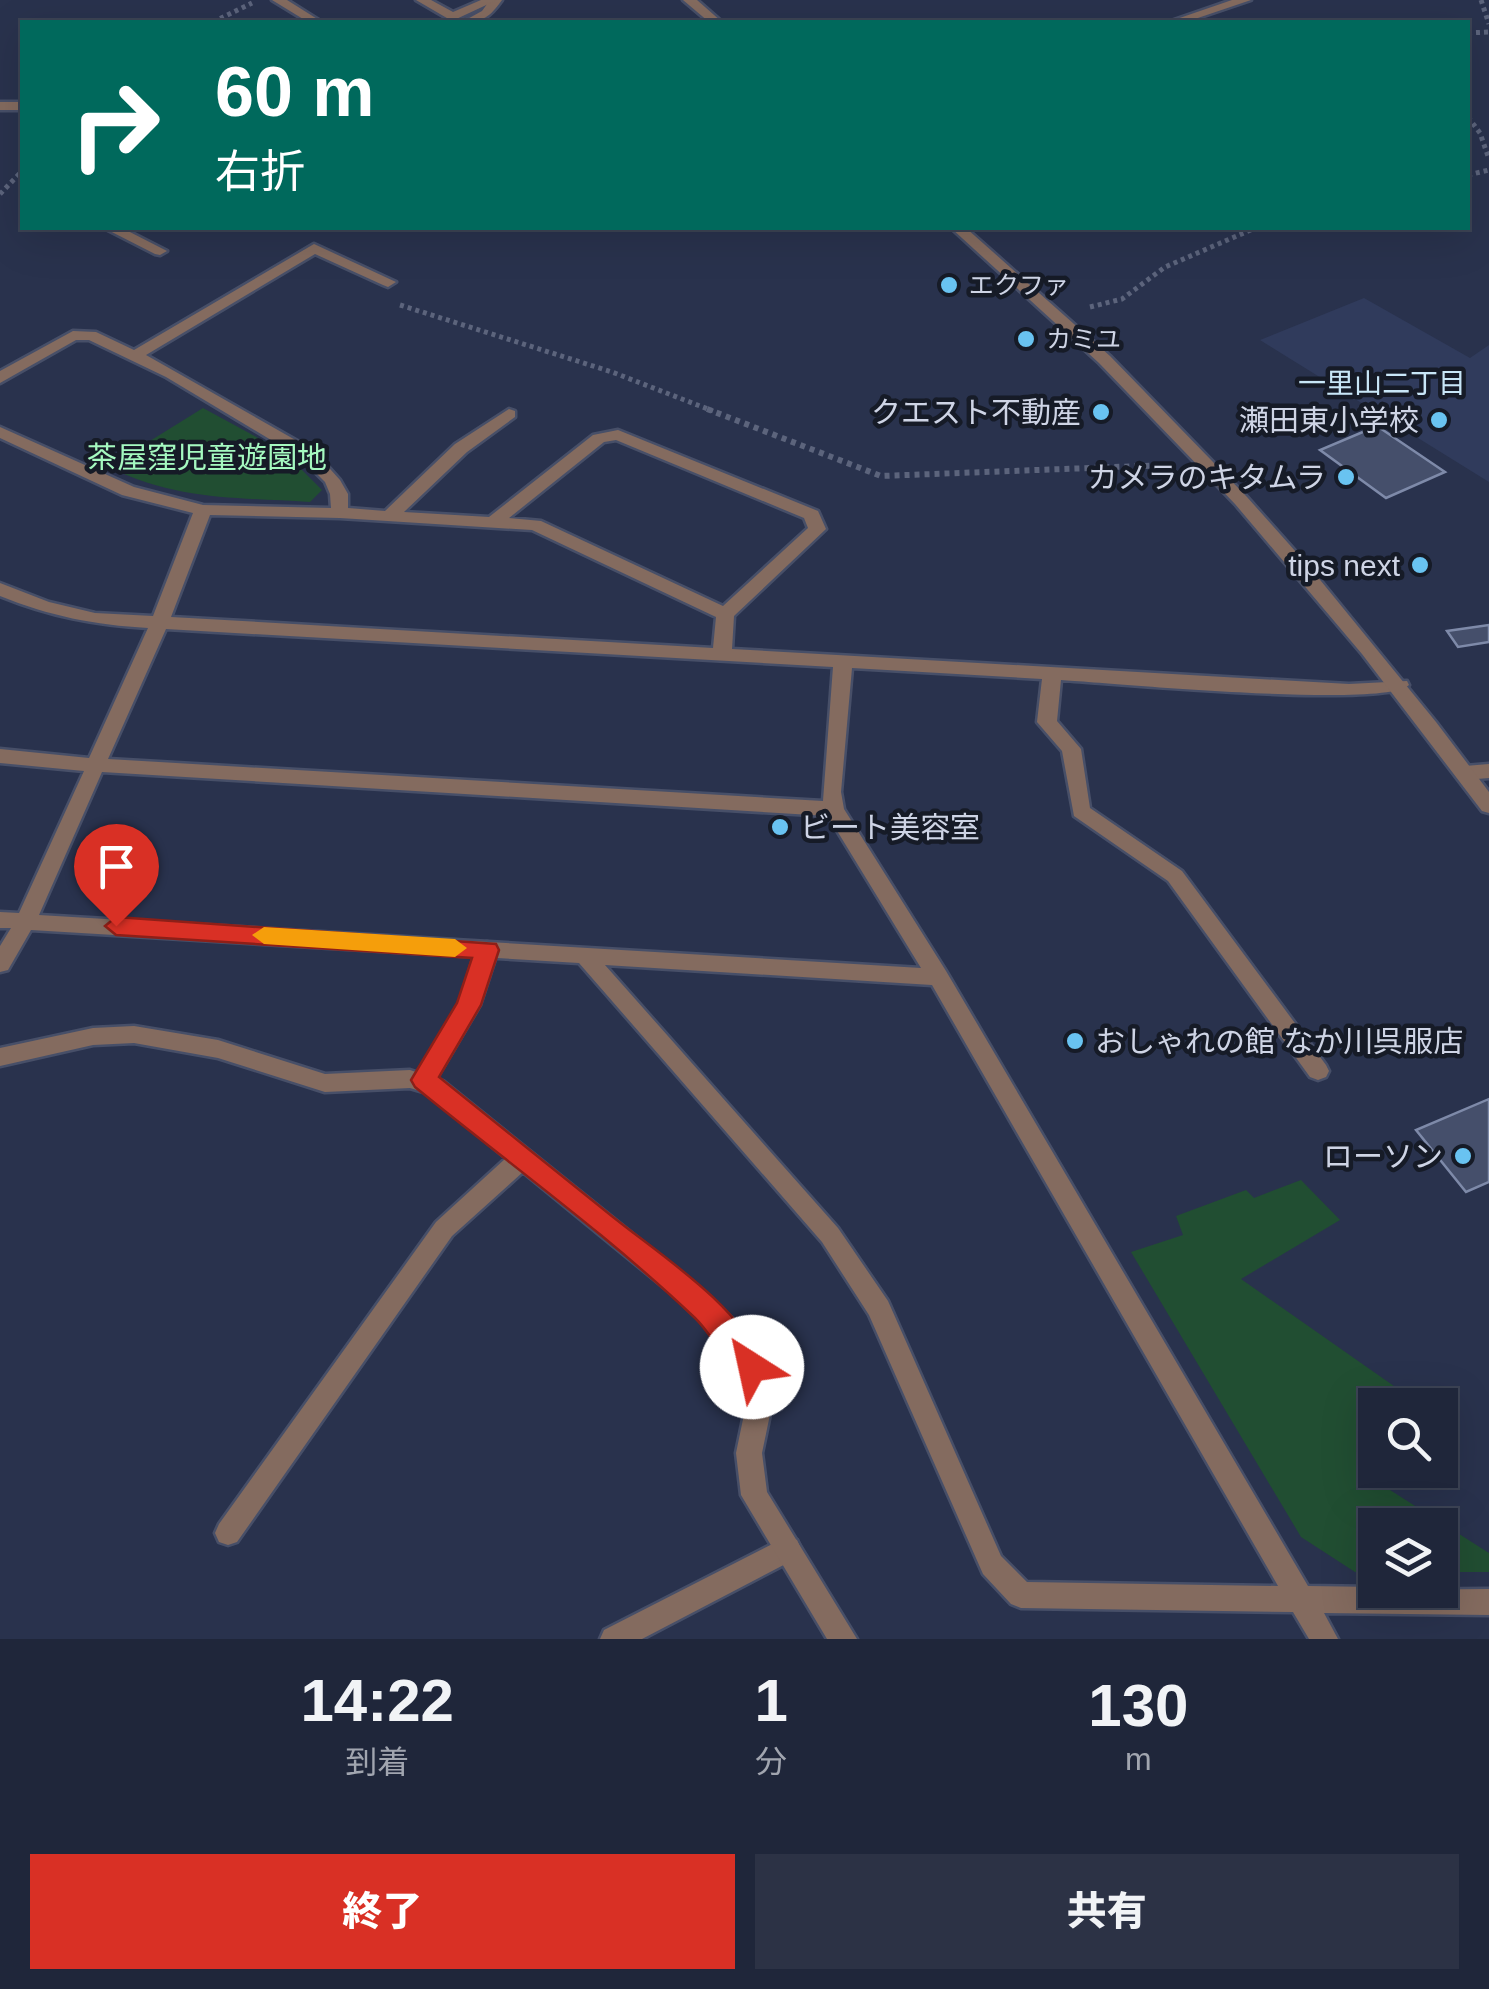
<!DOCTYPE html>
<html lang="ja">
<meta charset="utf-8">
<style>
body{margin:0;font-family:Arial,"Noto Sans JP",sans-serif;background:#2c3245;color:#f1f3f6;height:100vh;display:flex;flex-direction:column;font-size:38px;white-space:nowrap}
*{box-sizing:border-box;margin:0}
p{font-size:32px;color:#a1a5af}
.icon{flex:none;width:55px;height:55px;fill:none;stroke:currentColor;stroke-width:2;stroke-linecap:round;stroke-linejoin:round}
.map{position:relative;height:1639px;overflow:hidden}
.sheet{display:flex;flex-direction:column;background:#1f263a;flex:1}
.sheet>*{flex:none}
.banner{position:absolute;left:20px;top:20px;width:1450px;height:210px;border-radius:0px;box-shadow:0 10px 40px #0002,0 0 0 2px #3c4354;background:#00695c;color:#fff;overflow:hidden}
.tools{position:absolute;left:1358px;top:1388px;display:grid;gap:20px}
.tools a{display:grid;place-items:center;width:100px;height:100px;border-radius:0px;background:#1f263a;box-shadow:0 10px 40px #0002,0 0 0 2px #3c4354;font-size:50px}
.pin{position:absolute;display:grid;place-items:center;width:85px;height:85px;color:#fff;margin:-102px -42px;border-radius:50% 50% 50% 0;rotate:-45deg;box-shadow:0 0 10px #0007}
.pin .icon{rotate:45deg}
.me{position:absolute;width:110px;margin:-55px;rotate:325deg;stroke-linejoin:round;filter:drop-shadow(0 0 8px #0008)}
.turn{display:flex;align-items:center;gap:35px;height:210px;padding:0 30px;font-size:45px}
.turn .icon{width:130px;height:130px;stroke-width:2.5}
.turn b{display:block;font-size:70px;line-height:85px}
.eta{display:flex;justify-content:space-evenly;align-items:center;height:170px;text-align:center}
.eta b{font-size:60px;font-weight:800;line-height:70px}
.action{display:flex;gap:20px;margin-top:auto;padding:20px 30px}
.action a{flex:1;height:115px;border-radius:0px;background:#d93025;color:#fff;font-size:40px;font-weight:800;line-height:115px;text-align:center}
.action a+a{background:#2c3245;color:#f1f3f6}
.map>svg:first-child{display:block}
</style>
<div class="map">
<svg width="1489" height="1639" viewBox="0 0 1489 1639">
<rect width="100%" height="100%" fill="#29324d"/>
<path fill="#303b5c" d="M 1364,298 L 1470,358 L 1489,345 L 1489,482 L 1260,340 Z"/>
<path fill="#214e32" d="M 203,408 L 284,452 L 322,490 L 310,502 C 233,497 180,501 108,467 Z
M 1301,1180 L 1340,1220 L 1241,1279 L 1421,1405 L 1375,1405 L 1375,1470 L 1401,1470 L 1390,1490 L 1489,1553 L 1489,1572 L 1440,1572 L 1440,1525 L 1375,1525 L 1375,1572 L 1355,1572 L 1301,1537 L 1131,1252 L 1183,1235 L 1176,1216 L 1246,1190 L 1254,1198 Z"/>
<path fill="#454f6b" stroke="#7e8aa9" stroke-width="2.5" d="M 1377,426 L 1445,472 L 1386,498 L 1320,450 Z
M 1489,625 L 1489,642 L 1458,647 L 1447,631 Z
M 1489,1099 L 1489,1182 L 1466,1192 L 1416,1130 Z"/>
<g fill="none" stroke-linecap="round" stroke-linejoin="round">
<g stroke="#474f68" stroke-width="5">
<path id="service" d="M 272,0 L 287,0 L 322,22 L 308,22 Z
M 490,0 L 502,0 C 490,17 483,22 462,22 L 482,11 Z
M 487,942 L 494,944 L 498,950 L 480,1005 L 432,1086 L 424,1089 L 416,1086 L 413,1080 L 459,1004 L 476,950 L 480,944 Z
M 788,1536 L 797,1540 L 801,1549 L 797,1558 L 642,1639 L 600,1639 L 604,1630 Z"/>
</g>
<g stroke="#474f68" stroke-width="5">
<path id="minor" d="M 416,0 L 431,0 L 453,12 L 481,0 L 497,0 L 452,21 Z
M 1232,0 L 1251,0 L 1186,22 L 1168,22 Z
M 0,102 L 22,102 L 22,110 L 0,110 Z
M 104,228 L 122,228 L 167,251 L 160,255 L 155,254 Z
M 314,244 L 396,282 L 388,287 L 383,285 L 315,254 L 146,355 L 313,450 L 340,480 L 348,494 L 348,508 L 385,511 L 455,444 L 509,409 L 515,411 L 515,417 L 467,452 L 404,512 L 489,517 L 593,435 L 618,430 L 818,511 L 826,529 L 734,616 L 732,649 L 1349,684 L 1407,681 L 1409,685 C 1385,709 1111,683 1061,680 L 1057,721 L 1081,749 L 1090,808 L 1182,871 L 1326,1065 L 1329,1071 L 1326,1077 L 1318,1080 L 1310,1077 L 1168,881 L 1074,816 L 1062,751 L 1037,722 L 1042,679 L 852,668 L 841,792 L 844,809 L 946,971 L 1308,1586 L 1375,1587 L 1375,1590 L 1489,1589 L 1489,1615 L 1324,1613 L 1338,1639 L 1309,1639 L 1293,1612 L 1021,1608 L 1011,1604 L 983,1574 L 869,1315 L 822,1242 L 579,963 L 31,930 L 8,970 L 0,972 L 0,946 L 11,928 L 0,928 L 0,912 L 19,913 L 84,771 L 0,763 L 0,749 L 89,758 L 148,628 C 95,625 49,616 0,596 L 0,583 L 49,602 L 95,613 L 153,616 L 193,513 L 122,495 L 0,438 L 0,427 L 134,487 L 203,505 L 331,508 L 330,494 L 325,482 L 301,458 L 166,377 L 89,340 L 76,340 L 0,383 L 0,371 L 73,331 L 96,332 L 134,350 ZM 616,440 L 804,518 L 808,528 L 723,606 L 541,521 L 509,518 L 604,442 ZM 210,515 L 340,518 L 532,530 L 716,617 L 713,648 L 171,617 ZM 166,629 L 833,667 L 823,801 L 108,759 ZM 102,772 L 828,816 L 921,968 L 39,915 ZM 605,965 L 932,985 L 1278,1586 L 1027,1582 L 1001,1556 L 888,1301 L 838,1228 Z
M 1489,764 L 1489,778 L 1465,780 L 1455,773 L 1465,766 Z
M 134,1026 L 218,1040 L 325,1074 L 410,1070 L 443,1081 L 690,1280 L 733,1319 L 761,1359 L 773,1400 L 762,1453 L 767,1492 L 857,1639 L 827,1639 L 741,1495 L 736,1453 L 747,1400 L 740,1371 L 715,1335 L 672,1294 L 523,1172 L 452,1236 L 237,1542 L 228,1545 L 219,1542 L 215,1533 L 219,1524 L 436,1222 L 506,1158 L 427,1093 L 410,1088 L 325,1092 L 218,1058 L 134,1043 L 93,1045 L 0,1066 L 0,1048 L 93,1028 Z"/>
</g>
<g stroke="#474f68" stroke-width="5">
<path id="tertiary" d="M 683,0 L 697,0 L 722,22 L 709,22 Z
M 951,228 L 966,228 L 1110,356 L 1247,497 L 1312,570 L 1436,722 L 1489,792 L 1489,813 L 1482,811 L 1362,654 L 1235,504 L 1099,363 Z"/>
</g>
<path stroke="#5c647c" stroke-width="5" stroke-dasharray="4 4" stroke-linecap="butt" d="M 1481,0 L 1489,24
M 213,22 L 252,3
M 1468,33 L 1489,32
M 1468,117 L 1480,133 L 1489,159
M 1468,175 L 1489,170
M 0,194 L 22,171
M 400,305 L 612,372 L 713,411
M 1090,307 L 1122,299 L 1165,267 L 1253,229 L 1279,228"/>
<path stroke="#5c647c" stroke-width="6" stroke-dasharray="5 5" stroke-linecap="butt" d="M 707,409 L 881,476 L 1168,465"/>
<use href="#service" fill="#846b5f" fill-rule="evenodd"/>
<use href="#minor" fill="#846b5f" fill-rule="evenodd"/>
<use href="#tertiary" fill="#846b5f" fill-rule="evenodd"/>
</g>
<path fill="#d93025" stroke="#8d1f18" stroke-width="2.5" d="M 116,917 L 496,944 L 499,950 L 481,1005 L 439,1077 C 497,1124 555,1170 613,1217 C 667,1260 736,1303 766,1367 L 762,1376 L 752,1380 C 729,1371 713,1335 695,1318 C 608,1235 508,1163 415,1087 L 411,1080 L 457,1003 L 472,958 L 116,935 L 105,926 Z"/>
<path fill="#f59e0b" d="M 264,927 L 455,939 L 467,948 L 455,957 L 264,944 L 252,935 Z"/>
<g fill="#69c3f1" stroke="#161b27" stroke-width="4">
<circle cx="949" cy="285" r="10"/>
<circle cx="1026" cy="339" r="10"/>
<circle cx="1101" cy="412" r="10"/>
<circle cx="1439" cy="420" r="10"/>
<circle cx="1346" cy="477" r="10"/>
<circle cx="1420" cy="565" r="10"/>
<circle cx="780" cy="827" r="10"/>
<circle cx="1075" cy="1041" r="10"/>
<circle cx="1463" cy="1156" r="10"/>
</g>
<g text-anchor="middle" dominant-baseline="central" stroke-width="9" stroke-linejoin="round" paint-order="stroke">
<g font-size="25" fill="#ced4e5" stroke="#161b27" text-anchor="start">
<text x="969" y="285">エクファ</text>
<text x="1046" y="339">カミユ</text>
</g>
<g font-size="28" fill="#c8e6f7" stroke="#161b27">
<text x="1382" y="383">一里山二丁目</text>
</g>
<g font-size="30" fill="#ced4e5" stroke="#161b27" text-anchor="end">
<text x="1081" y="412">クエスト不動産</text>
<text x="1419" y="420">瀬田東小学校</text>
<text x="1326" y="477">カメラのキタムラ</text>
<text x="1400" y="565">tips next</text>
<text x="800" y="827" text-anchor="start">ビート美容室</text>
<text x="1095" y="1041" text-anchor="start">おしゃれの館 なか川呉服店</text>
<text x="1443" y="1156">ローソン</text>
</g>
<g font-size="30" fill="#a5f9c0" stroke="#161b27">
<text x="207" y="457">茶屋窪児童遊園地</text>
</g>
</g>
</svg>
<div class="tools">
<a><svg class="icon" aria-label="search" viewBox="0 0 24 24"><circle cx="10" cy="10" r="6"/><path d="M15 15l6 6"/></svg></a>
<a><svg class="icon" aria-label="layers" viewBox="0 0 24 24"><path d="M12 4l9 5-9 5-9-5zM3 14l9 5 9-5"/></svg></a>
</div>
<div class="pin" style="left:116px;top:926px;background:#d93025"><svg class="icon" aria-label="arrive" viewBox="0 0 24 24"><path d="M6 21V4h12l-3 4 3 4H6"/></svg></div>
<svg class="me" style="left:752px;top:1367px" viewBox="-20 -20 40 40"><circle r="19" fill="#fff"/><path d="M0-13L10 11 0 6-10 11z" fill="#d93025"/></svg>
<div class="banner">
<div class="turn"><svg class="icon" aria-label="right" viewBox="0 0 24 24"><path d="M7 20v-9h11M14 6l5 5-5 5"/></svg><div><b>60 m</b>右折</div></div>
</div>
</div>
<section class="sheet">
<div class="eta">
<div><b>14:22</b><p>到着</p></div>
<div><b>1</b><p>分</p></div>
<div><b>130</b><p>m</p></div>
</div>
<div class="action"><a>終了</a><a>共有</a></div>
</section>
